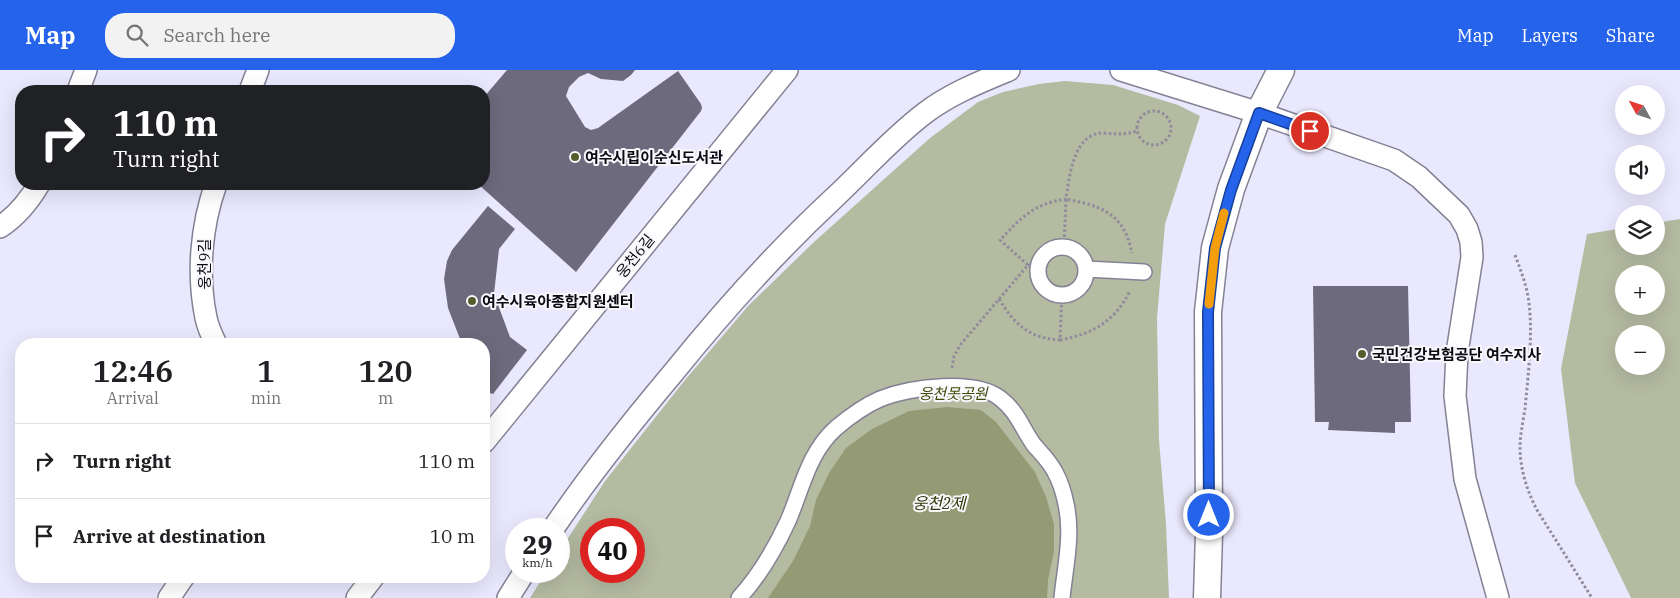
<!DOCTYPE html>
<meta charset="utf-8">
<style>
body{margin:0;font-family:"IBM Plex Serif","Noto Sans KR",serif;background:#f2f2f2;color:#202124;height:100vh;display:flex;flex-direction:column;font-size:19px;white-space:nowrap}
*{box-sizing:border-box;margin:0}
p{font-size:16px;color:#757577}
.icon{flex:none;width:28px;height:28px;fill:none;stroke:currentColor;stroke-width:2;stroke-linecap:round;stroke-linejoin:round}
.map{position:relative;flex:1;overflow:hidden}
.panel{position:absolute;left:15px;top:268px;width:475px;height:245px;display:flex;flex-direction:column;background:#fff;border-radius:20px;box-shadow:0 5px 20px #0002}
.panel>*{flex:none}
.guide{position:absolute;left:15px;top:15px;width:475px;height:105px;border-radius:20px;box-shadow:0 5px 20px #0002;background:#202124;color:#fff;overflow:hidden}
.needle{width:32px;rotate:310deg}
.tools{position:absolute;left:1615px;top:15px;display:grid;gap:10px}
.tools a{display:grid;place-items:center;width:50px;height:50px;border-radius:50%;background:#fff;box-shadow:0 5px 20px #0002;font-size:25px}
.speed{position:absolute;left:505px;top:448px;display:flex;gap:10px;font-size:25px;font-weight:700;text-align:center}
.speed>*{display:grid;place-content:center;width:65px;height:65px;border-radius:50%;background:#fff;box-shadow:0 5px 20px #0002;line-height:1}
.speed small{font-size:12px;font-weight:400}
.speed .limit{border:8px solid #d22;background:#fff;color:#111}
.pin{position:absolute;display:grid;place-items:center;width:42px;height:42px;color:#fff;margin:-21px;border:2px solid #fff;border-radius:50%;box-shadow:0 1px 5px #0007}
.me{position:absolute;width:55px;margin:-28px;rotate:0deg;stroke-linejoin:round;filter:drop-shadow(0 0 4px #0008)}
.turn{display:flex;align-items:center;gap:18px;height:105px;padding:0 15px;font-size:22px}
.turn .icon{width:65px;height:65px;stroke-width:2.5}
.turn b{display:block;font-size:35px;line-height:42px}
.eta{display:flex;justify-content:space-evenly;align-items:center;height:85px;text-align:center}
.eta b{font-size:30px;font-weight:600;line-height:35px}
ul{padding:0;list-style:none}
li{display:flex;align-items:center;gap:15px;height:75px;padding:0 15px;border-top:1px solid #e0e0e0}
li div{flex:1}
li b{display:block;font-size:19px}
li em{font-style:normal}
header{display:flex;align-items:center;gap:30px;box-sizing:border-box;height:70px;padding:0 25px;background:#2563eb;color:#fff}
header strong{font-size:24px}
nav{display:flex;gap:28px;margin-inline-start:auto;font-size:18px}
.search{width:350px;height:45px;background:#f2f2f2;display:flex;align-items:center;gap:12px;box-sizing:border-box;padding:0 18px;border-radius:20px;color:#757577;font-size:19px}
.map>svg:first-child{display:block}
</style>
<header>
<strong>Map</strong>
<div class="search"><svg class="icon" aria-label="search" viewBox="0 0 24 24"><circle cx="10" cy="10" r="6"/><path d="M15 15l6 6"/></svg>Search here</div>
<nav><a>Map</a><a>Layers</a><a>Share</a></nav>
</header>
<div class="map">
<svg width="1680" height="528" viewBox="0 0 1680 528">
<rect width="100%" height="100%" fill="#eae8fd"/>
<path fill="#b5bba1" fill-rule="evenodd" d="M 1065,11 L 1113,15 L 1178,35 L 1200,46 L 1165,154 L 1157,248 L 1159,370 L 1166,454 L 1169,528 L 530,528 L 547,501 L 559,501 L 559,482 L 605,411 L 685,310 L 749,235 L 814,172 L 930,68 L 978,32 L 1003,22 L 1039,14 ZM 591,459 L 634,459 L 634,501 L 591,501 Z
M 1680,149 L 1680,528 L 1631,528 L 1575,413 L 1561,299 L 1587,164 L 1624,158 L 1624,176 L 1656,176 L 1656,153 ZM 1624,204 L 1656,204 L 1656,236 L 1624,236 ZM 1624,264 L 1656,264 L 1656,296 L 1624,296 Z"/>
<path fill="#939a74" d="M 947,337 L 981,340 L 996,352 L 1035,402 L 1046,427 L 1054,454 L 1054,481 L 1048,510 L 1047,528 L 768,528 L 793,491 L 810,456 L 816,430 L 829,403 L 846,378 L 872,359 L 909,341 Z"/>
<path fill="#6c6a7c" d="M 507,0 L 635,0 L 631,5 L 623,11 L 601,9 L 588,3 L 579,7 L 569,17 L 566,26 L 585,57 L 591,60 L 598,58 L 678,1 L 701,34 L 702,38 L 701,41 L 576,202 L 478,114 L 484,114 L 484,27 Z
M 488,136 L 515,159 L 499,179 L 494,224 L 510,267 L 527,280 L 493,324 L 484,321 L 484,274 L 462,274 L 448,238 L 444,209 L 447,191 L 452,180 Z
M 1313,216 L 1408,216 L 1411,352 L 1395,352 L 1395,363 L 1328,360 L 1329,352 L 1315,352 Z"/>
<g fill="none" stroke-linecap="round" stroke-linejoin="round">
<g stroke="#838295" stroke-width="18">
<path id="pedestrian" d="M1038 201a24 24 0 1 1 48 0a24 24 0 1 1-48 0Z
M 1086,199 L 1144,202
M 739,528 C 760,505 775,479 788,451 C 802,419 808,383 836,358 C 849,347 864,336 880,329 C 909,317 976,308 1001,329 C 1017,341 1023,360 1034,375 C 1041,383 1050,392 1055,402 C 1060,411 1064,424 1066,434 C 1073,465 1065,497 1062,528"/>
</g>
<g stroke="#838295" stroke-width="24">
<path id="minor" d="M 1121,0 L 1259,43 L 1394,90 L 1419,107 L 1459,145 L 1467,159 L 1471,172 L 1472,187 L 1457,283 L 1455,326 L 1465,409 L 1498,528
M 78,21 L 86,0
M 250,21 L 258,0
M 0,157 C 17,146 29,131 39,114
M 216,274 C 212,266 208,257 206,248 C 197,204 201,156 216,114
M 484,372 L 787,0
M 553,459 C 590,404 631,353 673,303 C 723,241 776,182 834,128 C 865,99 892,68 925,43 C 950,24 980,12 1009,0
M 169,528 L 184,506
M 357,528 L 374,506
M 508,528 L 525,501"/>
</g>
<g stroke="#838295" stroke-width="29">
<path id="tertiary" d="M 1207,528 L 1209,464 L 1208,242 L 1215,178 L 1231,119 L 1259,43 L 1281,0"/>
</g>
<path stroke="#8e8c9b" stroke-width="3" stroke-dasharray="2.5 2.5" stroke-linecap="butt" d="M1137 58a17 17 0 1 1 34 0a17 17 0 1 1-34 0Z
M 1064,177 L 1066,129 C 1089,134 1112,138 1124,160 C 1128,166 1130,175 1132,183
M 1515,185 C 1521,201 1527,216 1529,233 C 1533,265 1528,307 1525,339 C 1523,352 1520,365 1520,377 C 1520,399 1527,421 1537,440 L 1592,528
M 1028,195 L 1039,196
M 999,229 C 1015,255 1029,268 1060,270 L 1062,224
M 1060,270 C 1093,264 1115,251 1130,221
M 952,298 L 954,286 L 961,274 L 1028,195 L 1000,170 C 1022,147 1033,134 1066,129 C 1069,109 1073,63 1103,63 C 1115,64 1125,65 1137,61"/>
<use href="#pedestrian" stroke="#fff" stroke-width="15"/>
<use href="#minor" stroke="#fff" stroke-width="21"/>
<use href="#tertiary" stroke="#fff" stroke-width="26"/>
</g>
<g fill="none" stroke-linecap="round" stroke-linejoin="round">
<g stroke="#184099" stroke-width="12">
<path id="route" d="M 1209,445 L 1208,242 L 1215,178 L 1231,120 L 1259,43 L 1310,61"/>
</g>
<use href="#route" stroke="#2563eb" stroke-width="9"/>
<path stroke="#f59e0b" stroke-width="9" d="M 1209,234 L 1215,178 L 1224,143"/>
</g>
<g fill="#555d2c" stroke="#f8f7fc" stroke-width="2">
<circle cx="575" cy="87" r="5"/>
<circle cx="472" cy="231" r="5"/>
<circle cx="1362" cy="284" r="5"/>
</g>
<g text-anchor="middle" dominant-baseline="central" stroke-width="4" stroke-linejoin="round" paint-order="stroke">
<g font-size="15" font-weight="bold" fill="#0c0b12" stroke="#f8f7fc" text-anchor="start">
<text x="585" y="87">여수시립이순신도서관</text>
<text x="482" y="231">여수시육아종합지원센터</text>
<text x="1372" y="284">국민건강보험공단 여수지사</text>
</g>
<g font-size="15" fill="#0c0b12" stroke="#f8f7fc">
<text transform="translate(635 186) rotate(-51)">웅천6길</text>
<text transform="translate(204 194) rotate(-90)">웅천9길</text>
</g>
<g font-size="15" font-style="italic" fill="#434c0a" stroke="#f8f7fc">
<text x="953" y="323">웅천못공원</text>
</g>
<g font-size="16" font-style="italic" fill="#313707" stroke="#f8f7fc">
<text x="939" y="433">웅천2제</text>
</g>
</g>
</svg>
<div class="tools">
<a><svg class="needle" viewBox="-14 -14 28 28"><path d="M0-13l5 13h-10z" fill="#e53935"/><path d="M0 13l5-13h-10z" fill="#757577"/></svg></a>
<a><svg class="icon" aria-label="sound" viewBox="0 0 24 24"><path d="M4 9h4l5-4v14l-5-4H4zM17 9q2 3 0 6"/></svg></a>
<a><svg class="icon" aria-label="layers" viewBox="0 0 24 24"><path d="M12 4l9 5-9 5-9-5zM3 14l9 5 9-5"/></svg></a>
<a>+</a>
<a>−</a>
</div>
<div class="speed"><div>29<small>km/h</small></div><div class="limit">40</div></div>
<div class="pin" style="left:1310px;top:61px;background:#d93025"><svg class="icon" aria-label="arrive" viewBox="0 0 24 24"><path d="M6 21V4h12l-3 4 3 4H6"/></svg></div>
<svg class="me" style="left:1209px;top:445px" viewBox="-20 -20 40 40"><circle r="17" fill="#2563eb" stroke="#fff" stroke-width="3"/><path d="M0-11L8 9 0 5-8 9z" fill="#fff"/></svg>
<div class="guide">
<div class="turn"><svg class="icon" aria-label="right" viewBox="0 0 24 24"><path d="M7 20v-9h11M14 6l5 5-5 5"/></svg><div><b>110 m</b>Turn right</div></div>
</div>
<section class="panel">
<div class="eta">
<div><b>12:46</b><p>Arrival</p></div>
<div><b>1</b><p>min</p></div>
<div><b>120</b><p>m</p></div>
</div>
<ul>
<li><svg class="icon" aria-label="right" viewBox="0 0 24 24"><path d="M7 20v-9h11M14 6l5 5-5 5"/></svg><div><b>Turn right</b></div><em>110 m</em></li>
<li><svg class="icon" aria-label="arrive" viewBox="0 0 24 24"><path d="M6 21V4h12l-3 4 3 4H6"/></svg><div><b>Arrive at destination</b></div><em>10 m</em></li>
</ul>
</section>
</div>
